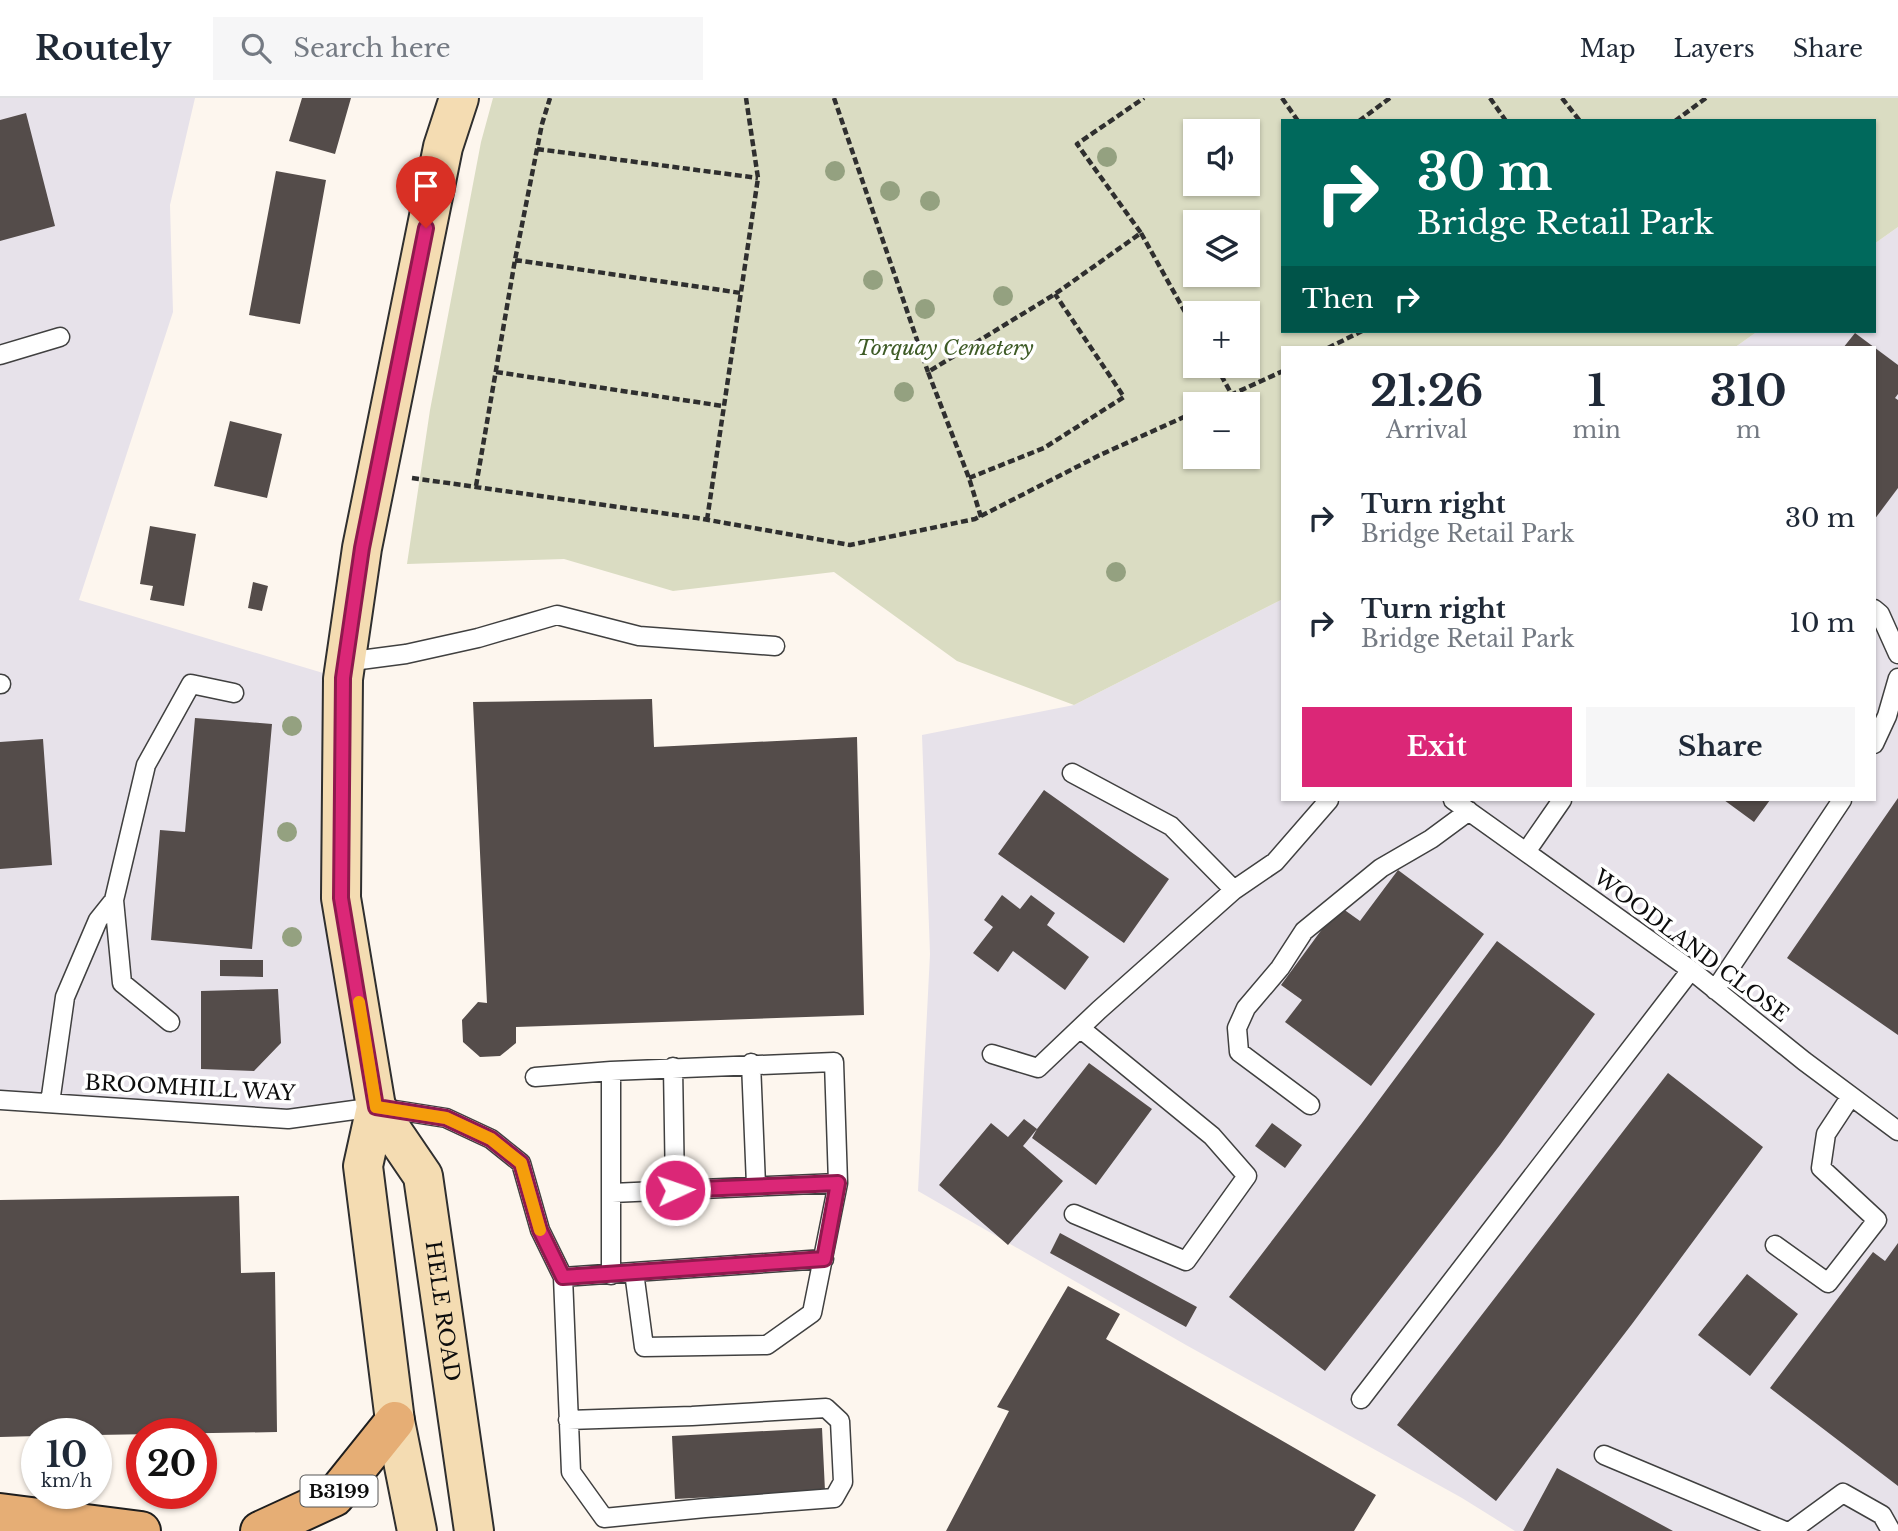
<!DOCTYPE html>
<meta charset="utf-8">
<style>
body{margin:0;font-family:"Libre Baskerville",serif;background:#f6f6f7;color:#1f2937;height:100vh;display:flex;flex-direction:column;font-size:26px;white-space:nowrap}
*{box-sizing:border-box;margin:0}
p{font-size:23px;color:#747a83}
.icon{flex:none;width:38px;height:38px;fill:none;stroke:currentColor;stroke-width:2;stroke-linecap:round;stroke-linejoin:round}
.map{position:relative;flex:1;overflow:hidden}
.side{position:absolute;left:1281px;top:248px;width:595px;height:455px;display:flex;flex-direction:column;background:#fff;border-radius:0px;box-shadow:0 2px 5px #0004}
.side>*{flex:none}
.guide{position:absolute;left:1281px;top:21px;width:595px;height:214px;border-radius:0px;box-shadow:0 2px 5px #0004;background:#00695c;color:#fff;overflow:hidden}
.controls{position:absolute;left:1183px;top:21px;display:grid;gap:14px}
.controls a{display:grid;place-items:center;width:77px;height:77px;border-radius:0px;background:#fff;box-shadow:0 2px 5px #0004;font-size:35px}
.speed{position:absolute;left:21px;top:1320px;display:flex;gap:14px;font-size:35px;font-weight:700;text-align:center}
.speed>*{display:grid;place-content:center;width:91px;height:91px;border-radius:50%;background:#fff;box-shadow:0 2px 5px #0004;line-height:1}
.speed small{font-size:18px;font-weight:400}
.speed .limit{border:10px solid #d22;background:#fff;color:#111}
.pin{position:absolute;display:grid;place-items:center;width:60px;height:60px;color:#fff;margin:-72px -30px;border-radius:50% 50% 50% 0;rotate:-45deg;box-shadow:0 0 7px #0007}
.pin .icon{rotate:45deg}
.me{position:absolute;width:77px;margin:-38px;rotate:87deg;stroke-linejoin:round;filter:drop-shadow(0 0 5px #0008)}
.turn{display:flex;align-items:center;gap:24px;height:147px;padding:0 21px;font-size:32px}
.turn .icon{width:91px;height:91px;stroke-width:2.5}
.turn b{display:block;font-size:49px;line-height:60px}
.then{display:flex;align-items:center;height:66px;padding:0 21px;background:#0003;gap:14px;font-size:26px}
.eta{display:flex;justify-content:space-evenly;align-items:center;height:119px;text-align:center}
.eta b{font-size:42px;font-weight:800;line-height:49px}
.cta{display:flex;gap:14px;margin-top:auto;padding:14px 21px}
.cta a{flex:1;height:80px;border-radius:0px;background:#db2777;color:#fff;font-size:28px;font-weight:800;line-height:80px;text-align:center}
.cta a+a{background:#f6f6f7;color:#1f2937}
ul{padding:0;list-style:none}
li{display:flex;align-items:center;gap:21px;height:105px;padding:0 21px}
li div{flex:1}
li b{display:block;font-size:26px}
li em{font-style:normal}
header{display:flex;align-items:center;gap:42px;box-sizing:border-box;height:98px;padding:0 35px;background:#fff;border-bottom:2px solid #e0e1e3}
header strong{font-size:33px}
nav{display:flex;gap:38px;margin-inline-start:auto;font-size:24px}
.search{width:490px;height:63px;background:#f6f6f7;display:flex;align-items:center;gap:18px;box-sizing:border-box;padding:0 24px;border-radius:0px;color:#747a83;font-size:26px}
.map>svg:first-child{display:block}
</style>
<header>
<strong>Routely</strong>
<div class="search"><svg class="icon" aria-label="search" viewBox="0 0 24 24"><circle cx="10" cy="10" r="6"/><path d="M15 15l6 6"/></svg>Search here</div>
<nav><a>Map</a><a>Layers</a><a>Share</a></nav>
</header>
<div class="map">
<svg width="1898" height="1433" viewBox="0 0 1898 1433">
<rect width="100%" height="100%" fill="#fdf6ee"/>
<path fill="#e7e2ea" d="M 0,0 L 195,0 L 170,107 L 173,214 L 79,502 L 343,581 L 376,1009 L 288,1021 L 0,1002 Z
M 1898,129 L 1898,1433 L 1515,1433 L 1462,1400 L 1186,1247 L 918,1093 L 930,856 L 922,637 L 1074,607 L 1283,501 L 1283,702 L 1874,702 L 1874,250 L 1734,250 L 1758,233 L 1874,233 L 1874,146 Z"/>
<path fill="#dadcc2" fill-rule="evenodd" d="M 493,0 L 1898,0 L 1898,129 L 1874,146 L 1874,23 L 1283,23 L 1283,233 L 1758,233 L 1734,250 L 1283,250 L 1283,501 L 1074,607 L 957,563 L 834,474 L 673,493 L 564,461 L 407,466 L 430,312 L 481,44 ZM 1195,33 L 1248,33 L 1248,86 L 1195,86 ZM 1195,124 L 1248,124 L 1248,177 L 1195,177 ZM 1195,215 L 1248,215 L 1248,268 L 1195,268 ZM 1195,306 L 1248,306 L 1248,359 L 1195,359 Z"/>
<path fill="#544c4a" d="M 302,0 L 351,0 L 335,56 L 289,43 Z
M 26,15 L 55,128 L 0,143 L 0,22 Z
M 276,73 L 326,82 L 300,226 L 249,217 Z
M 1855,235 L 1898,267 L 1898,296 L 1895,300 L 1898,302 L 1898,390 L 1874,422 L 1874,250 L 1843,250 Z
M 230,323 L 282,336 L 267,400 L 214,388 Z
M 150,428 L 196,436 L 184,508 L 150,502 L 153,488 L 140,486 Z
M 253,484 L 268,488 L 262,513 L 248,510 Z
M 652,601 L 654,649 L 857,639 L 864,917 L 516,929 L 516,945 L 500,958 L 480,959 L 463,944 L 462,922 L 478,904 L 487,905 L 473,604 Z
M 195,620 L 272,626 L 252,851 L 151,842 L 160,732 L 185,734 Z
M 43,641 L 52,767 L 0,771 L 0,644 Z
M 1044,692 L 1169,781 L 1124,845 L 998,756 Z
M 1898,700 L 1898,937 L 1787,860 Z
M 1724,702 L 1770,702 L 1754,724 Z
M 1398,772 L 1484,836 L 1371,988 L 1285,924 L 1302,902 L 1281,887 L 1339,808 L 1360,823 Z
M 1002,797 L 1020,811 L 1031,797 L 1055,815 L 1047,827 L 1089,859 L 1065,892 L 1013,853 L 998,874 L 973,855 L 993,829 L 984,822 Z
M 1497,843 L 1595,916 L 1500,1047 L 1325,1273 L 1229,1199 L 1362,1025 Z
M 220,862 L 263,862 L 263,879 L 220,878 Z
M 278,891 L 281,945 L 254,973 L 201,971 L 201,893 Z
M 1089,965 L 1152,1011 L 1096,1087 L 1032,1040 L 1037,1031 L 1023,1048 L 1063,1083 L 1008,1147 L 939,1087 L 991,1025 L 1008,1039 L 1024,1021 L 1037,1031 Z
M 1668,975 L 1763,1049 L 1632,1226 L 1496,1403 L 1397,1327 Z
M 1272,1025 L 1302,1047 L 1285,1070 L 1255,1048 Z
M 239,1098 L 241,1175 L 275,1174 L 277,1334 L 96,1337 L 96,1335 L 37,1335 L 37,1338 L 0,1339 L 0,1102 Z
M 1060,1135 L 1197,1209 L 1186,1229 L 1050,1155 Z
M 1898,1145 L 1898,1388 L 1770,1290 L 1873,1154 L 1885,1163 Z
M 1747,1176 L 1798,1216 L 1750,1278 L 1698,1237 Z
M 1068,1188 L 1120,1216 L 1106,1241 L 1376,1397 L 1354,1433 L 946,1433 L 1009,1313 L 997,1309 Z
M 822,1330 L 825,1393 L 675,1401 L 672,1338 Z
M 1557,1370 L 1673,1433 L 1523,1433 Z"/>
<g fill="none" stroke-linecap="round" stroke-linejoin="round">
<g stroke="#404040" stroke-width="21">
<path id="service" d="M 0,257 L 60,239
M 1874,511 L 1880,516 L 1898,556
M 345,564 L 406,556 L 478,540 L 557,517 L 639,538 L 775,548
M 0,586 L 1,586
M 1874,646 L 1887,618 L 1898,580
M 1072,675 L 1171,728 L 1234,792
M 1453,702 L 1691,872 L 1804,963 L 1898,1033
M 1526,754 L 1562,702
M 114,802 L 122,885 L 170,924
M 1715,892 L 1842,702
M 992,956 L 1038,970 L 1099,912 L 1234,792 L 1275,764 L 1329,702
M 751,965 L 756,1087
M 673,969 L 675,1092
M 535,979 L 611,973
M 0,1002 L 288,1021 L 376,1009 L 446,1020 L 491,1041 L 521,1065 L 540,1132 L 563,1179 L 571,1374 L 604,1420 L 705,1410 L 834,1400 L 843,1384 L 840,1323 L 826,1310 L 692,1318 L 568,1322
M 50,1005 L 65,899 L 98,822 L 114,802 L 146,667 L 191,586 L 234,595
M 1310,1007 L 1239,954 L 1237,930 L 1246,910 L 1280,870 L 1304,833 L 1381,770 L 1431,741 L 1469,713
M 612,1095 L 838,1085
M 1074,1116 L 1186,1163 L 1247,1078 L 1212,1038 L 1080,930
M 1775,1147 L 1828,1185 L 1877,1122 L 1821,1070 L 1826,1036 L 1851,998
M 634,1174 L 824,1161
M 563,1179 L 634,1174 L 644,1249 L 767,1247 L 812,1215 L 838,1085 L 834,964 L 611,973 L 611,1177
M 1361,1301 L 1691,872
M 1604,1357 L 1785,1433
M 1791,1433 L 1843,1395 L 1882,1417 L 1891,1433"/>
</g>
<g stroke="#2f2f2f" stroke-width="42">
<g id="secondary">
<path id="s1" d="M 376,1009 L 423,1078 L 474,1433"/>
<path d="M 417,1433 L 395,1323 L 363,1068 L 376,1009 L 341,800 L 343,581 L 362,450 L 443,49 L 459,0"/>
</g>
</g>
<g stroke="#1e1e1e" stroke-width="42">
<path id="primary" d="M 0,1415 L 141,1433
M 260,1433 L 334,1399 L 395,1323"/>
</g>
<path stroke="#2f2f2f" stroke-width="4.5" stroke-dasharray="7 3.5" stroke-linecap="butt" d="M 834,0 L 928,274
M 1282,0 L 1298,23
M 1490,0 L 1506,23
M 1562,0 L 1580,23
M 1359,23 L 1390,0
M 1675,23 L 1706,0
M 537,51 L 758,80
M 1141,135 L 1195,232
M 515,162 L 741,195
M 1328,250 L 1362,233
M 1216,268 L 1232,297
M 496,274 L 723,308
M 1211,306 L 1283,273
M 412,380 L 697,420 L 850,447 L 975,421 L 1100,357 L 1195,314
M 969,380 L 1044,350 L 1124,299 L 1055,196
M 476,388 L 515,162 L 542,26 L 550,0
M 981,419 L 969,380 L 928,274 L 1055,196 L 1141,135 L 1077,46 L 1144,0
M 707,422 L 758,80 L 746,0"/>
<use href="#service" stroke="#fff" stroke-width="18"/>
<use href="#secondary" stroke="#f4dcb2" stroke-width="38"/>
<use href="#primary" stroke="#e6ae75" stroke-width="38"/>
</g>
<g fill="#94a180">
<circle cx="1107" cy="59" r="10"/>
<circle cx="835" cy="73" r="10"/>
<circle cx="890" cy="93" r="10"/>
<circle cx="930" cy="103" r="10"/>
<circle cx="873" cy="182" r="10"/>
<circle cx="1003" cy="198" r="10"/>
<circle cx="925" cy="211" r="10"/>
<circle cx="904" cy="294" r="10"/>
<circle cx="1116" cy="474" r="10"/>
<circle cx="292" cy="628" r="10"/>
<circle cx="287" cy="734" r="10"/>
<circle cx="292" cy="839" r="10"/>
</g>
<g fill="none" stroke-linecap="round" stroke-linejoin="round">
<g stroke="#8e194d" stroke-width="18">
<path id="route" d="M 426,130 L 362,450 L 343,580 L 341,800 L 376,1009 L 446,1020 L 491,1041 L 521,1065 L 540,1132 L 563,1179 L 824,1161 L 838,1085 L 675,1092"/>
</g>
<use href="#route" stroke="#db2777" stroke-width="12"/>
<path stroke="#f59e0b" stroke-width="12" d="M 359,904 L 376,1009 L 446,1020 L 491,1041 L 521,1065 L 540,1132"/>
</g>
<g text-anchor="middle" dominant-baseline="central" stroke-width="7" stroke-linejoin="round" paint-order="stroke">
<rect fill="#fff" stroke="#565656" stroke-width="2" x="300.5" y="1377.5" width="77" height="31" rx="5"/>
<g font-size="19" font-weight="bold" fill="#0d0d0d">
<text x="339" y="1393">B3199</text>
</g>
<g font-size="21" font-style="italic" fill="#3e5b26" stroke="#fff">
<text x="945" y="250">Torquay Cemetery</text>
</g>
<g font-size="21" fill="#0d0d0d" stroke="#fff">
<text transform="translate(1691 848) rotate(37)">WOODLAND CLOSE</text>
<text transform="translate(190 990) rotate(3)">BROOMHILL WAY</text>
<text stroke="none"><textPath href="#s1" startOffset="220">HELE ROAD</textPath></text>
</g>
</g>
</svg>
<div class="controls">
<a><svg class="icon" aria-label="sound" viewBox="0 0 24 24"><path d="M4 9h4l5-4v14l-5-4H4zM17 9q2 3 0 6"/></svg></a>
<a><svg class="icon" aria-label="layers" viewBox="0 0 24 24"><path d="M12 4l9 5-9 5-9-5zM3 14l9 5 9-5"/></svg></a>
<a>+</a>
<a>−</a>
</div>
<div class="speed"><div>10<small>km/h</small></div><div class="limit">20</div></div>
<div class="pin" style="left:426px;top:130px;background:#d93025"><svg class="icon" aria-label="arrive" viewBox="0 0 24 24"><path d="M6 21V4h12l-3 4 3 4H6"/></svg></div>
<svg class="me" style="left:675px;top:1092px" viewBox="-20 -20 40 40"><circle r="17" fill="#db2777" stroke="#fff" stroke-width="3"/><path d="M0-11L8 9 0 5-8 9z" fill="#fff"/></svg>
<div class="guide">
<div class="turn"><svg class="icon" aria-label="right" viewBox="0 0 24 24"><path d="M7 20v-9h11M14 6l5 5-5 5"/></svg><div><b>30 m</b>Bridge Retail Park</div></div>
<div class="then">Then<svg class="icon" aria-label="right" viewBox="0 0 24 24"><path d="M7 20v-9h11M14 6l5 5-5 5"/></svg></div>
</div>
<section class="side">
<div class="eta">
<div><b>21:26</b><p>Arrival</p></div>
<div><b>1</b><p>min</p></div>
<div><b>310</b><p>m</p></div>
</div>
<ul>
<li><svg class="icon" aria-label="right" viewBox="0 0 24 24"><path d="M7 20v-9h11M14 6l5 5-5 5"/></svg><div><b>Turn right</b><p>Bridge Retail Park</p></div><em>30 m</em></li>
<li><svg class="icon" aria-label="right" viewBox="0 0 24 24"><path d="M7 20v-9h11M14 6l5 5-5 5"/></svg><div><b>Turn right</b><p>Bridge Retail Park</p></div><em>10 m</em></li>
</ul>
<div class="cta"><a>Exit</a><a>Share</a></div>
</section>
</div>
